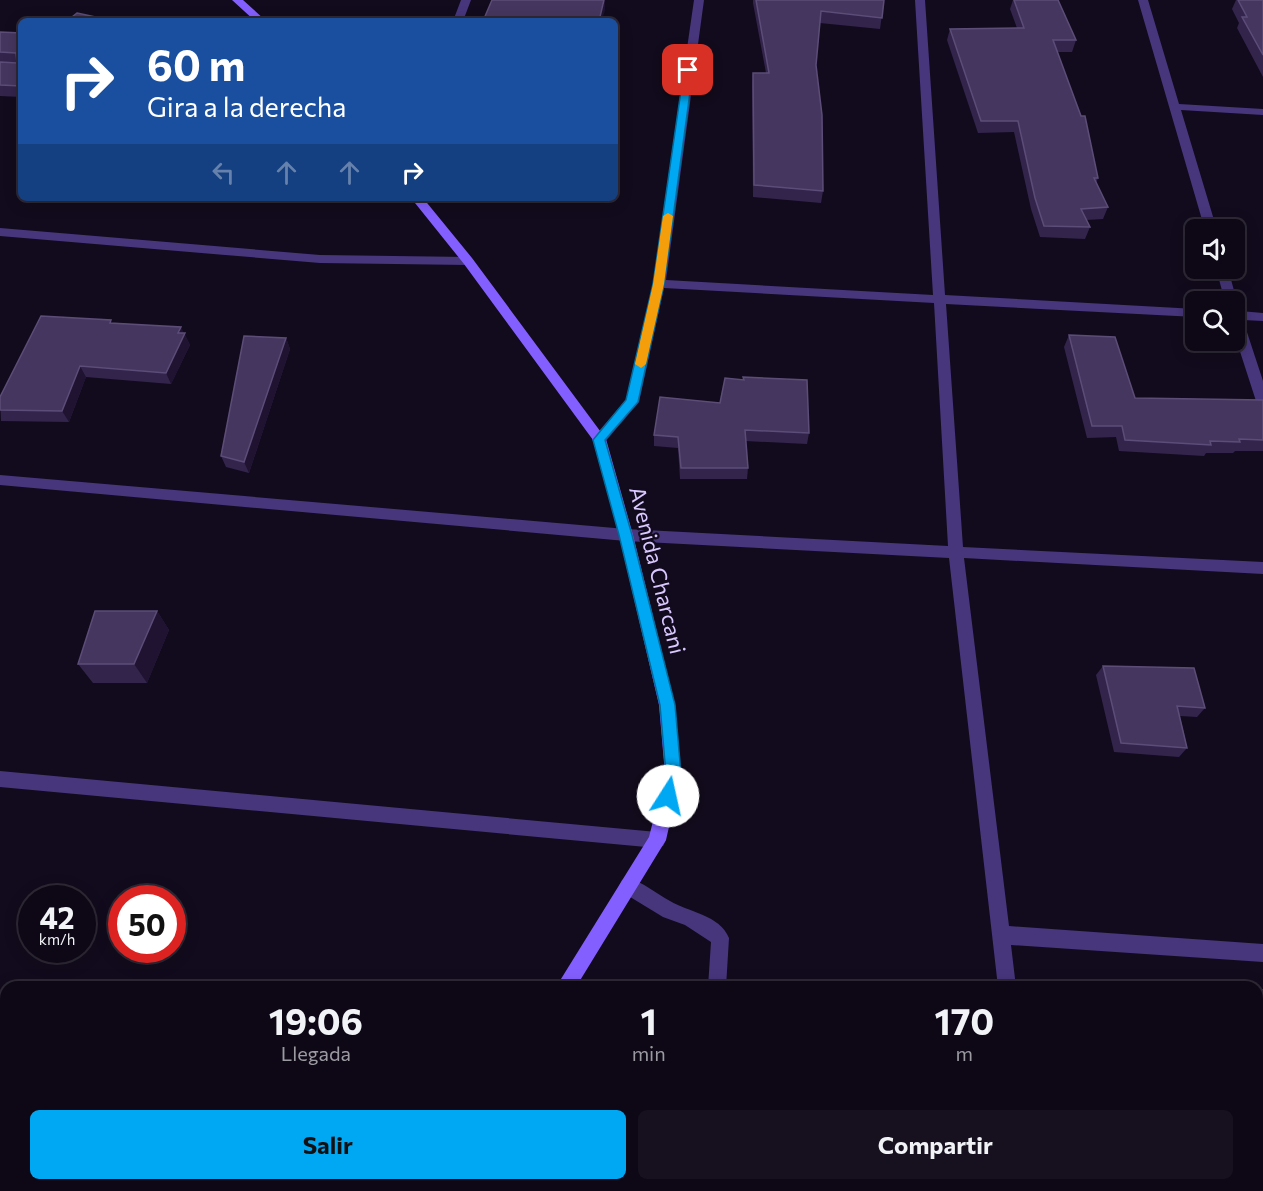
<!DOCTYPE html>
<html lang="es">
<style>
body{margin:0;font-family:Commissioner,sans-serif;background:#17111f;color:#f1f3f6;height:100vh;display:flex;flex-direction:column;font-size:22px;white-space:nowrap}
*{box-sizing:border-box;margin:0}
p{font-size:20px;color:#9b9aa1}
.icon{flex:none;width:33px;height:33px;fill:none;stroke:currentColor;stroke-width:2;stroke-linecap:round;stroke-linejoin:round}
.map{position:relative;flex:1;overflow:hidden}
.side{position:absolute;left:0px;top:981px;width:1263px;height:210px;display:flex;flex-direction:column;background:#0e0816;border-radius:18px 18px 0 0;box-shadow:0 3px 15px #0003,0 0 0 2px #2e2935}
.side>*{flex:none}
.banner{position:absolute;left:18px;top:18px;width:600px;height:183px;border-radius:9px;box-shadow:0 3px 15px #0003,0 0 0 2px #2e2935;background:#1a4fa0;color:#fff;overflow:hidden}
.fabs{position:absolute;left:1185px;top:219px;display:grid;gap:12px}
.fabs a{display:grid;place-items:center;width:60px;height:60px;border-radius:9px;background:#0e0816;box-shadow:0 3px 15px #0003,0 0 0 2px #2e2935;font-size:30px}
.speed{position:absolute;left:18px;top:885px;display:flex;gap:12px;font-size:30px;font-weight:700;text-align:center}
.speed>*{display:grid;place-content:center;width:78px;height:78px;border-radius:50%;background:#0e0816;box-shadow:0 3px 15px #0003,0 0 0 2px #2e2935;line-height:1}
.speed small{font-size:15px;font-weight:400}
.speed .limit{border:9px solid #d22;background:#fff;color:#111}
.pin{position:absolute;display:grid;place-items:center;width:51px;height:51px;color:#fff;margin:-26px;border-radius:12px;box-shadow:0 3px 9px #0006}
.me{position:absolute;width:66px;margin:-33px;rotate:10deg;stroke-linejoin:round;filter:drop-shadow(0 0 4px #0008)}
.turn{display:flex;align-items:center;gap:21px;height:126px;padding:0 30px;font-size:27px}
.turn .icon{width:78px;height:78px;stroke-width:2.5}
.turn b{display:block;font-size:42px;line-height:51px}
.lanes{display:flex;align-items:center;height:57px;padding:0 30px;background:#0003;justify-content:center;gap:30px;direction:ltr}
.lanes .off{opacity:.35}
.eta{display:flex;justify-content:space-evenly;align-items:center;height:102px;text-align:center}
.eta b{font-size:36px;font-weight:700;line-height:42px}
.primary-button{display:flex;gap:12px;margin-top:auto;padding:12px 30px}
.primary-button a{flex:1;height:69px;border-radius:9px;background:#00a8f3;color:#111;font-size:24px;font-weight:700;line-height:69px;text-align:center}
.primary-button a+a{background:#17111f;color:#f1f3f6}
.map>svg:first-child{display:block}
</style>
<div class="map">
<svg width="1263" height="1191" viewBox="0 0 1263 1191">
<rect width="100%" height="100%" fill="#120b1d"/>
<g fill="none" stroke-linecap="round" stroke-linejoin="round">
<path fill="#47367c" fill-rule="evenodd" d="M 461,0 L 471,0 L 463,21 L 453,21 Z
M 694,0 L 704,0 L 666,280 L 933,295 L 915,0 L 925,0 L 945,295 L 1196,309 L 1196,317 L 946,304 L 963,547 L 1263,562 L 1263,574 L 964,558 L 1009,926 L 1263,944 L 1263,962 L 1011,945 L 1016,987 L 998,987 L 949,558 L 626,541 L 0,485 L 0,475 L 626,529 L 948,546 L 934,303 L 664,288 L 639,402 L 604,443 L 594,443 L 592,439 L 626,400 L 653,284 Z
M 1138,0 L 1148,0 L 1179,104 L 1263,109 L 1263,115 L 1181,110 L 1217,230 L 1205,230 Z
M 0,228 L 320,255 L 468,257 L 474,261 L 468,265 L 320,263 L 0,236 Z
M 1216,268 L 1228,268 L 1237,302 L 1235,305 L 1234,302 L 1225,302 Z
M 1234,308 L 1240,311 L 1263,313 L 1263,321 L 1243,320 L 1263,381 L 1263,406 L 1256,401 L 1234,333 Z
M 0,771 L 657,832 L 663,834 L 666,840 L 663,846 L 657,848 L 0,787 Z
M 628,877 C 643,883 656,893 670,901 C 688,912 720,915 729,938 L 726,987 L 708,987 L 711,942 L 685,925 L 663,917 L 622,892 L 619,886 L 622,880 Z
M 0,1101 L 6,1101 L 6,1121 L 0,1121 Z
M 567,1185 L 588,1185 L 586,1191 L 565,1191 Z
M 1021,1185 L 1041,1185 L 1041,1191 L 1021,1191 Z"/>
<path fill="#845fff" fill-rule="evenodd" d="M 232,0 L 243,0 L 266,21 L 255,21 Z
M 411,198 L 423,198 L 472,258 L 606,439 L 633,535 L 675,705 L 681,774 L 666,840 L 576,987 L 556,987 L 649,837 L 665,774 L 659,705 L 619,535 L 593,440 L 464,264 Z
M 339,1185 L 363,1185 L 361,1191 L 337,1191 Z"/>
</g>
<path fill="#33244c" d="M 753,0 L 884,0 L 880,29 L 820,23 L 816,65 L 823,191 L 821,203 L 753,197 L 752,85 L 753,73 L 766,73 L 753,3 Z
M 1013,0 L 1058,0 L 1076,40 L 1072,52 L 1057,52 L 1098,178 L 1096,183 L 1108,207 L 1103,219 L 1086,220 L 1090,227 L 1085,239 L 1040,237 L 1031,209 L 1014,132 L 978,133 L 947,40 L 950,29 L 1017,28 L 1010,9 Z
M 1236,0 L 1263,0 L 1263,77 L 1237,28 L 1239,23 L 1232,9 Z
M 0,32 L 21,33 L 21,97 L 0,96 Z
M 113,323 L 184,333 L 190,345 L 171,384 L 86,377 L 69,422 L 1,421 L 0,397 Z
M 1069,335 L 1135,398 L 1263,400 L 1263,451 L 1235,451 L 1233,453 L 1206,453 L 1204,456 L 1119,451 L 1116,437 L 1087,438 L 1064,347 Z
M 286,338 L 290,349 L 249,473 L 226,467 L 221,456 Z
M 743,377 L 809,433 L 807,444 L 746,441 L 748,468 L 747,479 L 680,479 L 678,448 L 654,446 L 654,435 L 720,403 L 743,380 Z
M 157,611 L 169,630 L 147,683 L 93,683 L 78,664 Z
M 1103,666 L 1205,708 L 1197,717 L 1180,716 L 1187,748 L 1179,757 L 1114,752 L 1096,675 Z
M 1257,989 L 1263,990 L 1263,1044 L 1257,1043 Z
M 837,1185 L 889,1185 L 889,1191 L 837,1191 Z
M 1156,1185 L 1218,1185 L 1219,1191 L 1157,1191 Z"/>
<path fill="#1f1331" d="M 605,0 L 605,10 L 602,21 L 599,21 Z
M 181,327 L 190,345 L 171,384 L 166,373 Z
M 286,338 L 290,349 L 249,473 L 244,462 Z
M 80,366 L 86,377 L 69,422 L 62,411 Z
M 157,611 L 169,630 L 147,683 L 134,664 Z"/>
<path fill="#45365f" stroke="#5c4d78" stroke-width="1.5" d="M 492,0 L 604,0 L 599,21 L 483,21 Z
M 756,0 L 884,0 L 882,18 L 821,11 L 816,65 L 822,115 L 823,191 L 754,185 L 753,73 L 769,73 Z
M 1014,0 L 1058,0 L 1076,40 L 1053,40 L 1081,116 L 1085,116 L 1098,178 L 1094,178 L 1108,207 L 1081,209 L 1090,227 L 1044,226 L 1035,198 L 1018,121 L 981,121 L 950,29 L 1024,28 Z
M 1238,0 L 1263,0 L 1263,55 L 1242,17 L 1247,17 Z
M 77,13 L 114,21 L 67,21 Z
M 0,32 L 21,33 L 21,86 L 0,85 L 0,62 L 17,63 L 16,53 L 0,52 Z
M 41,316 L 111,320 L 110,323 L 181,327 L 178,333 L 185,333 L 166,373 L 80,366 L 62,411 L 0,410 L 0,397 Z
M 1069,335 L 1115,337 L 1135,398 L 1263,400 L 1263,440 L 1239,439 L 1240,442 L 1210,441 L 1211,445 L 1125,440 L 1122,426 L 1092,426 Z
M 244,336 L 286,338 L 244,462 L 221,456 Z
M 743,377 L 807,380 L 809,433 L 745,430 L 748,468 L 681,468 L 678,437 L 654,435 L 660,397 L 720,403 L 725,378 L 744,380 Z
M 95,611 L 157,611 L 134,664 L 78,664 Z
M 1103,666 L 1194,668 L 1205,708 L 1177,706 L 1187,748 L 1121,743 Z
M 1257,989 L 1263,990 L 1263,1037 L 1261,1037 L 1257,1024 Z
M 841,1185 L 889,1185 L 889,1191 L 841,1191 Z
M 1166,1185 L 1218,1185 L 1219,1191 L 1167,1191 Z"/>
<path fill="#00a8f3" stroke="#006d9e" stroke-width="1.5" d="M 688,67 L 693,70 L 664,284 L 638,402 L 605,440 L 632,535 L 675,705 L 681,774 L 673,801 L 668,803 L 663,801 L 660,796 L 666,774 L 660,705 L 619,535 L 593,440 L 626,400 L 653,284 L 684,70 Z"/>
<path fill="#f59e0b" d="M 668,213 L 673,216 L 664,284 L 646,364 L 641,368 L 635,364 L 653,284 L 663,216 Z"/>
<g text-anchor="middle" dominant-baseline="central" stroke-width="4.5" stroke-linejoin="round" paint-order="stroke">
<g font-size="22" fill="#d9c8ff" stroke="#120b1d">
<text transform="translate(658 570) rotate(76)">Avenida Charcani</text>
</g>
</g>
</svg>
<div class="fabs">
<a><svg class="icon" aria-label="sound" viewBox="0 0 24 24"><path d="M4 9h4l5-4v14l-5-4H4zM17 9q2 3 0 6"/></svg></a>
<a><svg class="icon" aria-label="search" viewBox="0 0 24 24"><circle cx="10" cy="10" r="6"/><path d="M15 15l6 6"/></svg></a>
</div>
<div class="speed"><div>42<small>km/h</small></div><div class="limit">50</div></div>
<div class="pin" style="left:688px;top:70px;background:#d93025"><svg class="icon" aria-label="arrive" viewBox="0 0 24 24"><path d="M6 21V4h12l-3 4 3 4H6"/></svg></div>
<svg class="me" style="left:668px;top:796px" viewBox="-20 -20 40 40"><circle r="19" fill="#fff"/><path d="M0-13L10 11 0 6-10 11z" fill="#00a8f3"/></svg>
<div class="banner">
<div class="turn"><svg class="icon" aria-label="right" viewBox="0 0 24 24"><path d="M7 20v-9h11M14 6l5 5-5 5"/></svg><div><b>60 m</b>Gira a la derecha</div></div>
<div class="lanes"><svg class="icon off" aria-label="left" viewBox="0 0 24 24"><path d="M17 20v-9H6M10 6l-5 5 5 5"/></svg><svg class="icon off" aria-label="ahead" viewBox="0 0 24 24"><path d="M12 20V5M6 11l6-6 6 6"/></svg><svg class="icon off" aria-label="ahead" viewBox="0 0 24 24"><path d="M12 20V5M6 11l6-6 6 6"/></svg><svg class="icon" aria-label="right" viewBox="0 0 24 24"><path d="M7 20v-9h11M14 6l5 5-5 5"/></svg></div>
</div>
<section class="side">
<div class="eta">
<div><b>19:06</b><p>Llegada</p></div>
<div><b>1</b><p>min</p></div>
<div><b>170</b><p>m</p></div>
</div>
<div class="primary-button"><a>Salir</a><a>Compartir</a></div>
</section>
</div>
